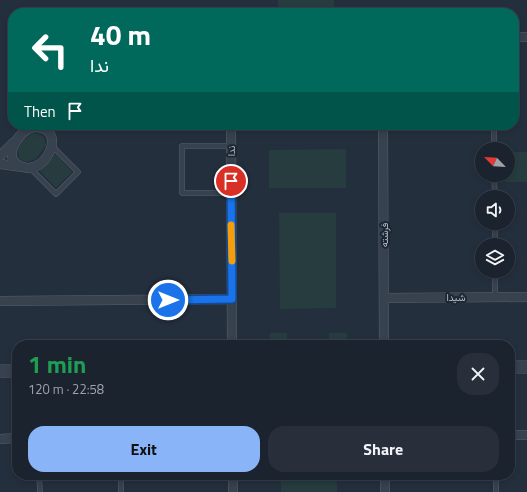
<!DOCTYPE html>
<meta charset="utf-8">
<style>
body{margin:0;font-family:"Titillium Web",Vazirmatn,sans-serif;background:#282f3a;color:#f1f3f6;height:100vh;display:flex;flex-direction:column;font-size:15px;white-space:nowrap}
*{box-sizing:border-box;margin:0}
p{font-size:13px;color:#a0a4aa}
.icon{flex:none;width:22px;height:22px;fill:none;stroke:currentColor;stroke-width:2;stroke-linecap:round;stroke-linejoin:round}
.map{position:relative;flex:1;overflow:hidden}
.side{position:absolute;left:12px;top:340px;width:503px;height:140px;display:flex;flex-direction:column;background:#1b232e;border-radius:16px;box-shadow:0 2px 6px #0003,0 0 0 1px #39404a}
.side>*{flex:none}
.top-card{position:absolute;left:8px;top:8px;width:511px;height:122px;border-radius:16px;box-shadow:0 2px 6px #0003,0 0 0 1px #39404a;background:#00695c;color:#fff;overflow:hidden}
.needle{width:26px;rotate:295deg}
.controls{position:absolute;left:475px;top:142px;display:grid;gap:8px}
.controls a{display:grid;place-items:center;width:40px;height:40px;border-radius:50%;background:#1b232e;box-shadow:0 2px 6px #0003,0 0 0 1px #39404a;font-size:20px}
.pin{position:absolute;display:grid;place-items:center;width:34px;height:34px;color:#fff;margin:-17px;border:2px solid #fff;border-radius:50%;box-shadow:0 1px 4px #0007}
.me{position:absolute;width:44px;margin:-22px;rotate:90deg;stroke-linejoin:round;filter:drop-shadow(0 0 3px #0008)}
.turn{display:flex;align-items:center;gap:14px;height:84px;padding:0 16px;font-size:18px}
.turn .icon{width:52px;height:52px;stroke-width:2.5}
.turn b{display:block;font-size:28px;line-height:34px}
.then{display:flex;align-items:center;height:38px;padding:0 16px;background:#0003;gap:8px;font-size:15px}
.round{display:grid;place-items:center;flex:none;width:42px;height:42px;border-radius:16px;background:#282f3a}
.summary{display:flex;align-items:center;justify-content:space-between;height:68px;padding:0 16px}
h1{font-size:24px;font-weight:700;line-height:30px;color:#1e9e55}
.button{display:flex;gap:8px;margin-top:auto;padding:8px 16px}
.button a{flex:1;height:46px;border-radius:16px;background:#8ab4f8;color:#111;font-size:16px;font-weight:700;line-height:46px;text-align:center}
.button a+a{background:#282f3a;color:#f1f3f6}
.map>svg:first-child{display:block}
</style>
<div class="map">
<svg width="527" height="492" viewBox="0 0 527 492">
<rect width="100%" height="100%" fill="#242f3e"/>
<path fill="#263c3f" d="M 278,0 L 334,0 L 334,13 L 278,13 Z
M 34,132 L 43,136 L 46,145 L 36,159 L 26,162 L 20,159 L 17,149 L 20,143 Z
M 346,149 L 346,188 L 269,188 L 269,150 Z
M 508,152 L 527,152 L 527,182 L 505,182 L 505,175 L 508,175 Z
M 55,154 L 72,172 L 56,188 L 39,170 Z
M 279,213 L 336,213 L 336,308 L 280,309 Z
M 270,333 L 287,333 L 287,345 L 270,345 Z
M 329,333 L 347,333 L 347,345 L 329,345 Z
M 281,475 L 337,475 L 337,492 L 281,492 Z"/>
<g fill="none" stroke-linecap="round" stroke-linejoin="round">
<g stroke="#565f6c" stroke-width="5.5">
<path id="service" d="M 494,125 L 494,149
M 231,146 L 182,146 L 182,193 L 231,193
M 30,168 L 56,194 L 78,172 L 52,146
M 494,175 L 495,197
M 495,223 L 495,245
M 495,271 L 495,297
M 39,475 L 40,492
M 121,475 L 121,492
M 496,475 L 496,492"/>
</g>
<g stroke="#565f6c" stroke-width="10">
<path id="minor" d="M 514,37 L 527,37
M 231,125 L 232,345
M 383,125 L 384,345
M 33,127 C 69,126 47,175 23,167 C 0,160 17,132 33,127 Z
M 0,156 L 13,143
M 0,164 L 22,167
M 384,298 L 527,297
M 0,301 L 232,299
M 510,435 L 527,435
M 0,439 L 17,438
M 233,475 L 233,492
M 385,475 L 385,492"/>
</g>
<g stroke="#565f6c" stroke-width="13">
<path id="tertiary" d="M 510,367 L 527,367
M 0,371 L 17,371"/>
</g>
<use href="#service" stroke="#38414e" stroke-width="4.5"/>
<use href="#minor" stroke="#38414e" stroke-width="9"/>
<use href="#tertiary" stroke="#38414e" stroke-width="12"/>
</g>
<g fill="none" stroke-linecap="round" stroke-linejoin="round">
<g stroke="#114b97" stroke-width="10">
<path id="route" d="M 168,300 L 232,299 L 231,181"/>
</g>
<use href="#route" stroke="#1a73e8" stroke-width="7"/>
<path stroke="#f59e0b" stroke-width="7" d="M 231,225 L 232,261"/>
</g>
<g text-anchor="middle" dominant-baseline="central" stroke-width="4" stroke-linejoin="round" paint-order="stroke">
<g font-size="10" fill="#b4bcc9" stroke="#1d2633">
<text transform="translate(231 151) rotate(-90)">ندا</text>
<text transform="translate(384 235) rotate(-90)">فرشته</text>
<text x="456" y="297">شیدا</text>
</g>
</g>
</svg>
<div class="controls">
<a><svg class="needle" viewBox="-14 -14 28 28"><path d="M0-13l5 13h-10z" fill="#e53935"/><path d="M0 13l5-13h-10z" fill="#a0a4aa"/></svg></a>
<a><svg class="icon" aria-label="sound" viewBox="0 0 24 24"><path d="M4 9h4l5-4v14l-5-4H4zM17 9q2 3 0 6"/></svg></a>
<a><svg class="icon" aria-label="layers" viewBox="0 0 24 24"><path d="M12 4l9 5-9 5-9-5zM3 14l9 5 9-5"/></svg></a>
</div>
<div class="pin" style="left:231px;top:181px;background:#d93025"><svg class="icon" aria-label="arrive" viewBox="0 0 24 24"><path d="M6 21V4h12l-3 4 3 4H6"/></svg></div>
<svg class="me" style="left:168px;top:300px" viewBox="-20 -20 40 40"><circle r="17" fill="#1a73e8" stroke="#fff" stroke-width="3"/><path d="M0-11L8 9 0 5-8 9z" fill="#fff"/></svg>
<div class="top-card">
<div class="turn"><svg class="icon" aria-label="left" viewBox="0 0 24 24"><path d="M17 20v-9H6M10 6l-5 5 5 5"/></svg><div><b>40 m</b>ندا</div></div>
<div class="then">Then<svg class="icon" aria-label="arrive" viewBox="0 0 24 24"><path d="M6 21V4h12l-3 4 3 4H6"/></svg></div>
</div>
<section class="side">
<div class="summary"><div><h1>1 min</h1><p>120 m · 22:58</p></div><a class="round"><svg class="icon" aria-label="close" viewBox="0 0 24 24"><path d="M6 6l12 12M18 6L6 18"/></svg></a></div>
<div class="button"><a>Exit</a><a>Share</a></div>
</section>
</div>
